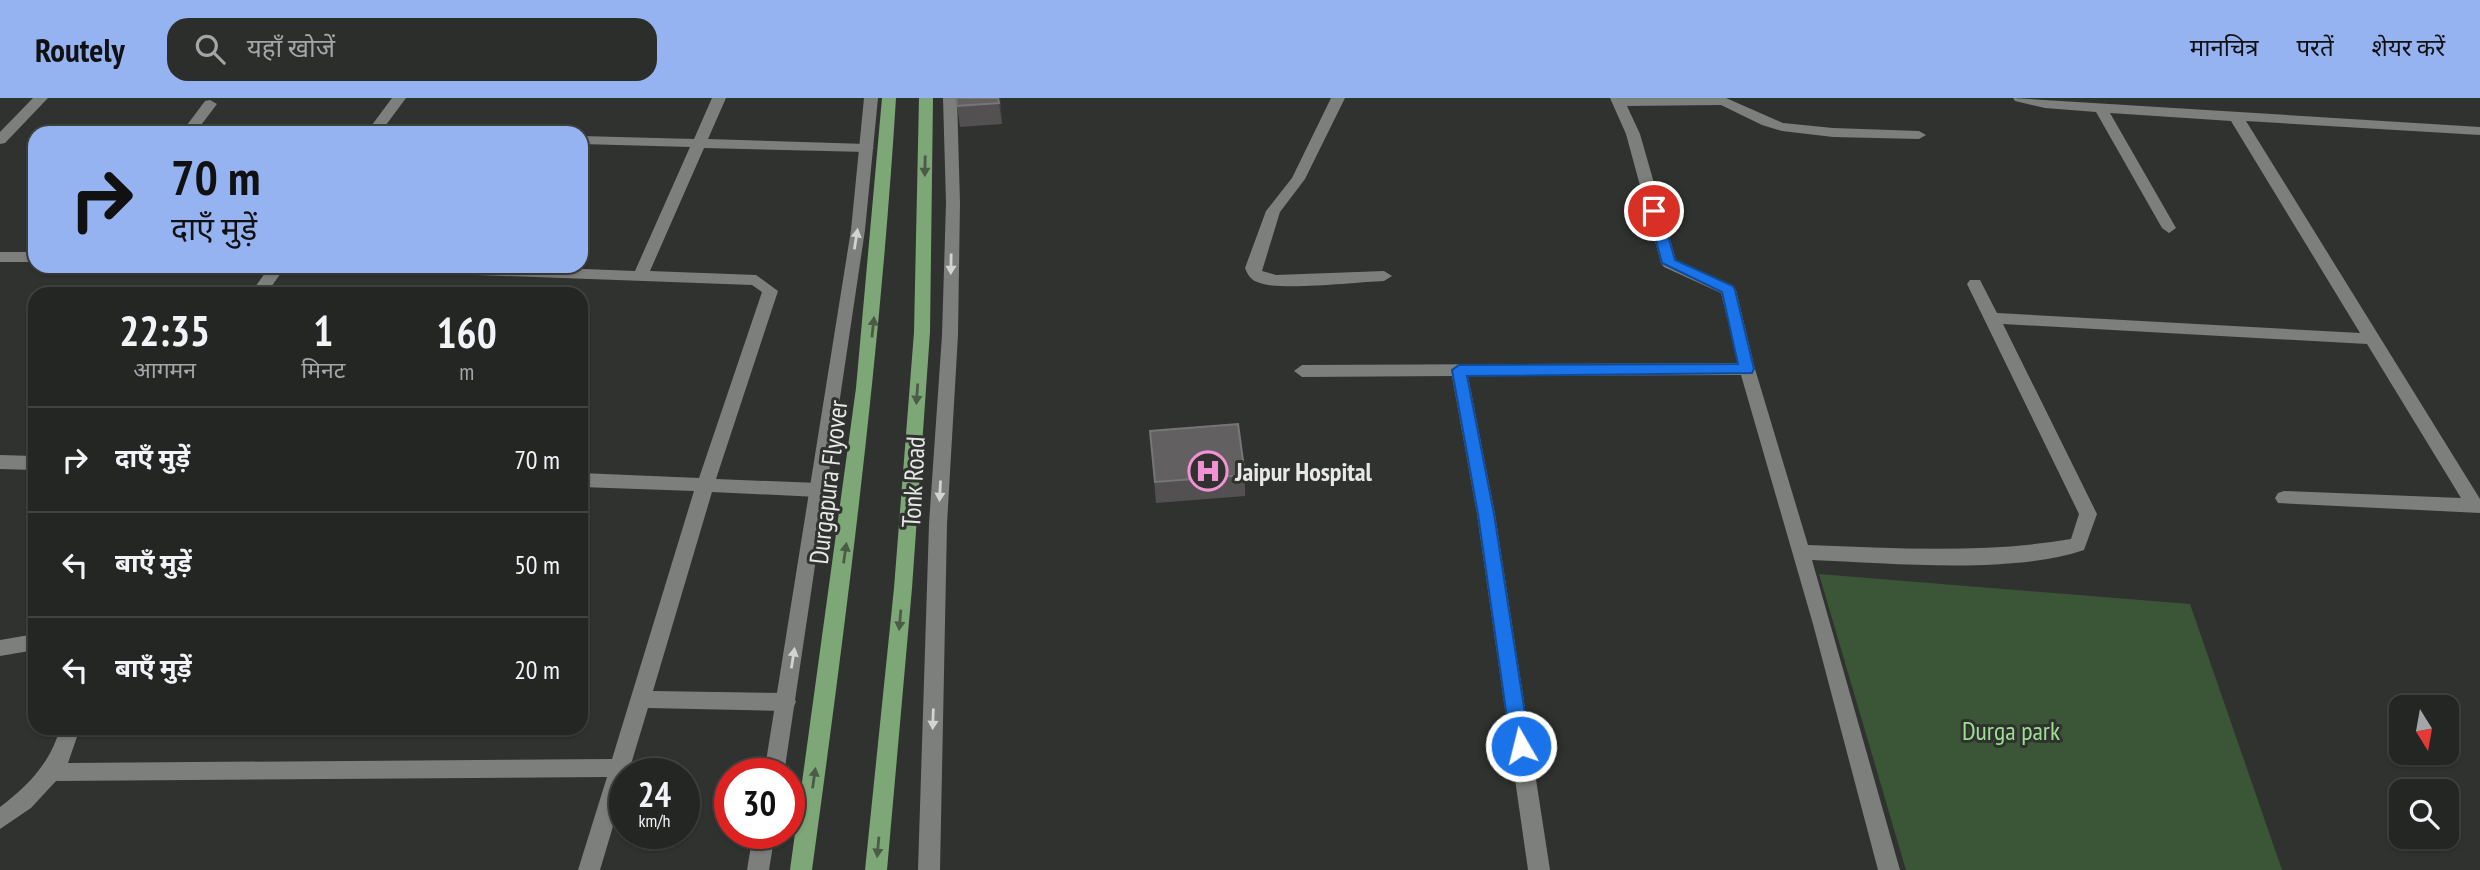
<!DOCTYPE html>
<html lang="hi">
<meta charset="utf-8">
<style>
body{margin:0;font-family:"PT Sans Narrow","Noto Sans Devanagari",sans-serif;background:#2c2e2c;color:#f1f3f6;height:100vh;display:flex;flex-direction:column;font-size:26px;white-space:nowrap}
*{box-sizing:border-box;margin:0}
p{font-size:23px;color:#a3a5a6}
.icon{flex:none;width:38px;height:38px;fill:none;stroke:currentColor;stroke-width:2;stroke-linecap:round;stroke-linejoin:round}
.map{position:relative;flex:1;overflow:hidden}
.sheet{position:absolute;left:28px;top:189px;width:560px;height:448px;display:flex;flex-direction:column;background:#242624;border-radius:21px;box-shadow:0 2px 5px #0004,0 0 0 2px #414341}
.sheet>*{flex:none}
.top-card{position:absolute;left:28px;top:28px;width:560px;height:147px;border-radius:21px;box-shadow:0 2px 5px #0004,0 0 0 2px #414341;background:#95b2f1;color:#111;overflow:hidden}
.needle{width:46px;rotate:169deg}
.controls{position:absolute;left:2389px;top:597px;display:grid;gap:14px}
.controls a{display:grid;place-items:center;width:70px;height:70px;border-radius:14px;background:#242624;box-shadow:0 2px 5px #0004,0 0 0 2px #414341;font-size:35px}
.speed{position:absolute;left:609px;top:660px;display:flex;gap:14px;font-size:35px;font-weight:700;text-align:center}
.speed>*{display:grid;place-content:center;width:91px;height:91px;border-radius:50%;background:#242624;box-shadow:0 2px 5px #0004,0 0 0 2px #414341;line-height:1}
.speed small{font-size:18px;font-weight:400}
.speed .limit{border:10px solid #d22;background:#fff;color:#111}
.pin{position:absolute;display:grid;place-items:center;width:60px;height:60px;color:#fff;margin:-30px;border:4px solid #fff;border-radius:50%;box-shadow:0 2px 7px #0007}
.me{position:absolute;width:77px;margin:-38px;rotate:352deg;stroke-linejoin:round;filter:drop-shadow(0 0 5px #0008)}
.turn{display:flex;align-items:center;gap:24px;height:147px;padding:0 28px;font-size:32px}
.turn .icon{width:91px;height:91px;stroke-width:2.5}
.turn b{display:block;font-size:49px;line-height:60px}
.eta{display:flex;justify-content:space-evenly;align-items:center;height:119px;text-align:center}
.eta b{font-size:42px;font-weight:700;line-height:49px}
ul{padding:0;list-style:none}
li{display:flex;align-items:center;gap:21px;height:105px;padding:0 28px;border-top:2px solid #414341}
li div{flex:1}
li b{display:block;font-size:26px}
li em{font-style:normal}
header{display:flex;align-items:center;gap:42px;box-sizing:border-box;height:98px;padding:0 35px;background:#95b2f1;color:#111}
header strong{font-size:33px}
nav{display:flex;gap:38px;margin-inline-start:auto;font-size:24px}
.search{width:490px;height:63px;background:#2c2e2c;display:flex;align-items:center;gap:18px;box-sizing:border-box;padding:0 24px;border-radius:21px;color:#a3a5a6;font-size:26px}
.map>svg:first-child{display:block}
</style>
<header>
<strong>Routely</strong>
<div class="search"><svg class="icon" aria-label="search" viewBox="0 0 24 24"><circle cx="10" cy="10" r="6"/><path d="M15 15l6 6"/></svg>यहाँ खोजें</div>
<nav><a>मानचित्र</a><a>परतें</a><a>शेयर करें</a></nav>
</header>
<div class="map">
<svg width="2480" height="772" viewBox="0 0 2480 772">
<rect width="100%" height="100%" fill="#303230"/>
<path fill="#3b5636" d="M 1819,476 L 2190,506 L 2282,772 L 1906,772 Z"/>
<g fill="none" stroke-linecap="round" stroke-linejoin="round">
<path fill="#7c7f7c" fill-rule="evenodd" d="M 35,536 L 35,552 L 0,558 L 0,542 Z"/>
<path fill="#7c7f7c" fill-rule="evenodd" d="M 33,0 L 48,0 L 5,45 L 0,46 L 0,34 Z
M 392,0 L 406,0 L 380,35 L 366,35 Z
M 712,0 L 726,0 L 708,41 L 867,46 L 874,50 L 867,54 L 704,50 L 650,173 L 756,177 L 778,193 L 716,381 L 818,385 L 824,387 L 827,392 L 824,397 L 818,399 L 712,394 L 653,593 L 786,595 L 793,598 L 796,604 L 793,610 L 786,613 L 648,610 L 628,676 L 625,676 L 625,688 L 600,772 L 578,772 L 607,679 L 56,683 L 31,710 L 0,731 L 0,709 C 28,688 51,664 60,630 L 80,630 L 68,665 L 612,661 L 694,393 L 581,389 L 581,375 L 699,380 L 762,194 L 752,187 L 368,173 L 360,168 L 509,168 L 635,173 L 690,49 L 581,46 L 581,38 L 694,41 Z
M 1331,0 L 1345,0 L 1305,81 L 1280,114 L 1262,173 L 1276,177 L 1384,173 L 1392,178 L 1384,183 C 1356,184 1283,193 1260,185 C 1252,183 1248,178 1245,170 L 1266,113 L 1292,80 Z
M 1610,0 L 1726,0 L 1783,25 L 1833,30 L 1919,33 L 1926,37 L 1919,41 L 1833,39 L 1782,33 L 1762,27 L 1721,7 L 1627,8 L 1640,36 L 1676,162 L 1733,188 L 1736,192 L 1755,271 L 1808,447 C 1896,450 1983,456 2071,441 L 2079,416 L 1967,186 L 1970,182 L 1980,182 L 1997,215 L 2360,235 L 2231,23 L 2110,15 L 2176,130 L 2169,135 L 2162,130 L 2096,14 L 2045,10 L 2015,3 L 2013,0 L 2480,29 L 2480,37 L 2246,23 L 2480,401 L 2480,415 L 2278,405 L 2275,400 L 2278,395 L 2284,393 L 2461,400 L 2367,246 L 2003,226 L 2097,416 L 2084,452 C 2010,477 1891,465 1812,462 L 1900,772 L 1878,772 L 1813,526 L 1741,277 L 1468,278 L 1495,416 L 1550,772 L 1528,772 L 1477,416 L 1452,278 L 1302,279 L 1294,273 L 1302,267 L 1738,265 L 1721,195 L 1664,169 L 1661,165 L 1626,36 Z
M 210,2 L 217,6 L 195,35 L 181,35 L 205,3 Z
M 0,154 L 35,154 L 35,164 L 0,164 Z
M 270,168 L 286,168 L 266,196 L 250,196 Z
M 0,357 L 35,358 L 35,372 L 0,371 Z"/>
<path fill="#7c7f7c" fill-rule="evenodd" d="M 864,0 L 878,0 L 865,132 L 784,676 L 764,676 L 851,132 Z
M 943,0 L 957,0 L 960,105 L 958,237 L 947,426 L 940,772 L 918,772 L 929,426 L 942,237 L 946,105 Z
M 753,735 L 775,735 L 769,772 L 747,772 Z"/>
<path fill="#7da776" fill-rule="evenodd" d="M 882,0 L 896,0 C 880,259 847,515 812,772 L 790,772 L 856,290 Z
M 919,0 L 933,0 L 930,234 L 912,490 L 887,772 L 865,772 L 894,490 L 914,234 Z"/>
</g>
<path fill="#525050" d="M 1000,0 L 1002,26 L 960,29 L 957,8 Z
M 1150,333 L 1245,377 L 1245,398 L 1156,405 Z"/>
<path fill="#3e3d3d" d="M 998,0 L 1000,0 L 1002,26 L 999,5 Z"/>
<path fill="#626061" stroke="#777676" stroke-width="2" d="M 956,0 L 998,0 L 999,5 L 957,8 Z
M 1238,326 L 1245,377 L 1155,384 L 1150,333 Z"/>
<defs><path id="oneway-solid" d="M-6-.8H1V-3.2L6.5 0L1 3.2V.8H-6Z" transform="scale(1.75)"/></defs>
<g fill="#4b5b48">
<use href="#oneway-solid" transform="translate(925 68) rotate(91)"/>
<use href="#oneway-solid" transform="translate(873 229) rotate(-84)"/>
<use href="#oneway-solid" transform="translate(917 296) rotate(94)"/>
<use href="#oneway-solid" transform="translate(845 455) rotate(-82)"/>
<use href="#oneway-solid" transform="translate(900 522) rotate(95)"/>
<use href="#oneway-solid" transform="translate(814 680) rotate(-82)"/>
<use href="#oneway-solid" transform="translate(878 749) rotate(95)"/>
</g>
<g fill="#d2d4d2">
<use href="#oneway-solid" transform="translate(856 141) rotate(-81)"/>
<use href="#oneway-solid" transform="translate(951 166) rotate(91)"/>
<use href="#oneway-solid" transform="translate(940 393) rotate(93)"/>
<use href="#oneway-solid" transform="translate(793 560) rotate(-81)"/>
<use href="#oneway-solid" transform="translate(933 621) rotate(92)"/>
</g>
<path fill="#1a73e8" stroke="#114b97" stroke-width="2" d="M 1654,109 L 1661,113 L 1675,162 L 1733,188 L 1735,192 L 1754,271 L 1752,275 L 1467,278 L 1494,416 L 1530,648 L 1527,654 L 1521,656 L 1514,654 L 1511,648 L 1478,416 L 1452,272 L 1459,267 L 1738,266 L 1722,194 L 1662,165 L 1648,113 Z"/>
<defs>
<g id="hospital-ring" transform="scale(2.0125)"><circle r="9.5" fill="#303230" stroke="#f391d5" stroke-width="1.5"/><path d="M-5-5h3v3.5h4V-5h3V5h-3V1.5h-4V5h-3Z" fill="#f391d5"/></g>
</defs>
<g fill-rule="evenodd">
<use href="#hospital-ring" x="1208" y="373"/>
</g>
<g text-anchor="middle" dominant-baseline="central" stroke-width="6" stroke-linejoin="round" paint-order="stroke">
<g font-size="26" font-weight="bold" fill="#e8e9e7" stroke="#303230" text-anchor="start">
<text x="1235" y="373">Jaipur Hospital</text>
</g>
<g font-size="26" fill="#e8e9e7" stroke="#303230">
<text transform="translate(828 384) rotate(-83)">Durgapura Flyover</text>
<text transform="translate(913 384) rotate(-87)">Tonk Road</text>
</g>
<g font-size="26" fill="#9cdf90" stroke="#303230">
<text x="2011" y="632">Durga park</text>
</g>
</g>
</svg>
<div class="controls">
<a><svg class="needle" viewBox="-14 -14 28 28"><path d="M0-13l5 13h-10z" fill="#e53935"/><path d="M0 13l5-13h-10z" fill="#a3a5a6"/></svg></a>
<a><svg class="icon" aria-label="search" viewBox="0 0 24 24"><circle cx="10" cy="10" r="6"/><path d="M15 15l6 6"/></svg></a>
</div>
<div class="speed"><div>24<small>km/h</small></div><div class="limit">30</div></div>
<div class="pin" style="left:1654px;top:113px;background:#d93025"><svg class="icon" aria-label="arrive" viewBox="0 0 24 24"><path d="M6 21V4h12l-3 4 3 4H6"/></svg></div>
<svg class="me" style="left:1521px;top:648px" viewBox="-20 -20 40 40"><circle r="17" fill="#1a73e8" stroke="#fff" stroke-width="3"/><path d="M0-11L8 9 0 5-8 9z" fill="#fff"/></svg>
<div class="top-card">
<div class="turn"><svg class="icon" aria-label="right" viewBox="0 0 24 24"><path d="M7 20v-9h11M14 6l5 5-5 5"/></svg><div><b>70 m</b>दाएँ मुड़ें</div></div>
</div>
<section class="sheet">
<div class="eta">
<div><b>22:35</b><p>आगमन</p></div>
<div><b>1</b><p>मिनट</p></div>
<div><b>160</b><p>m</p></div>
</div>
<ul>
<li><svg class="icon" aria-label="right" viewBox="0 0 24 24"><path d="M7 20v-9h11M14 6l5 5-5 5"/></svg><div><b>दाएँ मुड़ें</b></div><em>70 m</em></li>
<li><svg class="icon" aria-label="left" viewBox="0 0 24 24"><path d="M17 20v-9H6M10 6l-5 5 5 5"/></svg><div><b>बाएँ मुड़ें</b></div><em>50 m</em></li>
<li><svg class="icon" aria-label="left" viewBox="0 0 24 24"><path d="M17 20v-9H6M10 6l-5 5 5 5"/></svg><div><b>बाएँ मुड़ें</b></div><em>20 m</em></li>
</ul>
</section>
</div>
